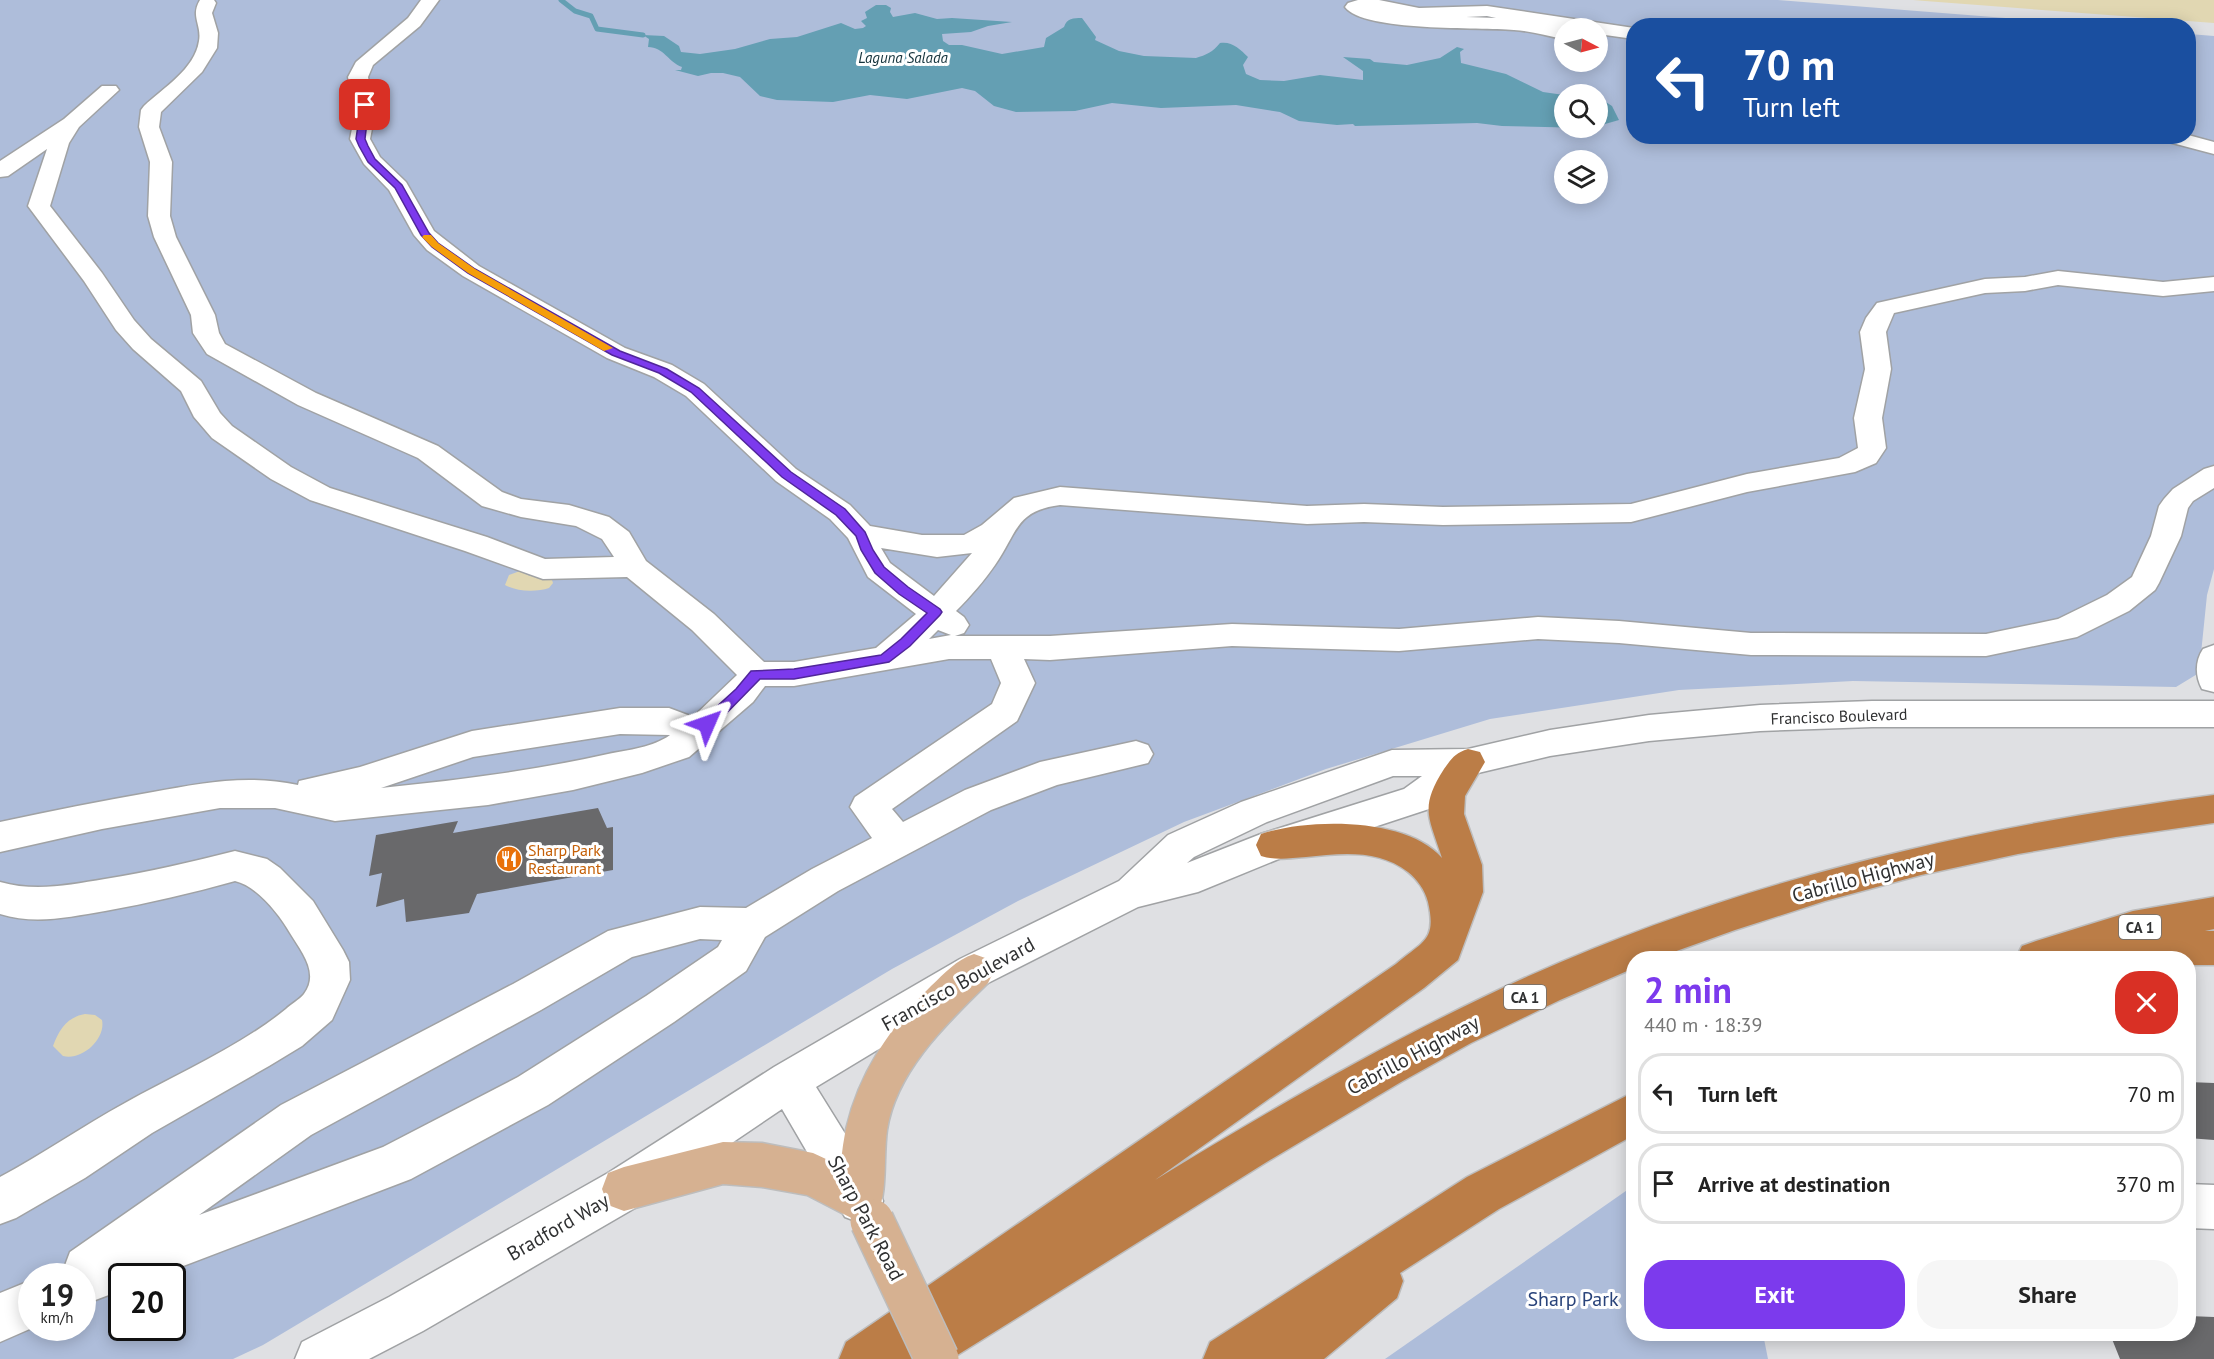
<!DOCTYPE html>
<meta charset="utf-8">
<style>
body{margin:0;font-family:"PT Sans",sans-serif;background:#f6f6f6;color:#222;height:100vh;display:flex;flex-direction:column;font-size:22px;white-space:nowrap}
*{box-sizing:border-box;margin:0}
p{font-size:20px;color:#767676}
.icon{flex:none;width:33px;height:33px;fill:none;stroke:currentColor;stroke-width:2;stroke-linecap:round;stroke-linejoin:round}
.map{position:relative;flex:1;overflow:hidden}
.sheet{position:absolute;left:1626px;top:951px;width:570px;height:390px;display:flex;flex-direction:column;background:#fff;border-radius:24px;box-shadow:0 3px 15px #0003}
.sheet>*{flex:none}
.top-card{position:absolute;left:1626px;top:18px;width:570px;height:126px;border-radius:24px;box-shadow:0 3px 15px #0003;background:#1a4fa0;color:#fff;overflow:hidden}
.needle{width:39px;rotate:96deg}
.tools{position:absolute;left:1554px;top:18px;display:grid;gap:12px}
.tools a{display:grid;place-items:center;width:54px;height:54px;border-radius:50%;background:#fff;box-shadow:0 3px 15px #0003;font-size:30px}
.speed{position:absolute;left:18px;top:1263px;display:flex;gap:12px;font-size:30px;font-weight:700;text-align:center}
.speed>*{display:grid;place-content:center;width:78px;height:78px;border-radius:50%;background:#fff;box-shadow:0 3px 15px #0003;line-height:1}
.speed small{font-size:15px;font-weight:400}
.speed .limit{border:3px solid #111;border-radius:9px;background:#fff;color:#111}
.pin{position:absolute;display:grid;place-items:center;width:51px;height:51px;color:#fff;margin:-26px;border-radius:12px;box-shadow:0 3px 9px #0006}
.me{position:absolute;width:66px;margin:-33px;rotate:47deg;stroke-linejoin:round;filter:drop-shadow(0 0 4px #0008)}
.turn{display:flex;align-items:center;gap:21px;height:126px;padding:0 18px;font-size:27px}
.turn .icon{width:78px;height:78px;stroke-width:2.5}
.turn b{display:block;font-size:42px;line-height:51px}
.round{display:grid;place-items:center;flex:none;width:63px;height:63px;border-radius:24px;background:#f6f6f6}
.headline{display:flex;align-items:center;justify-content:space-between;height:102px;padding:0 18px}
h1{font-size:36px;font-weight:600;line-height:45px;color:#7c3aed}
.action{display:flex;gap:12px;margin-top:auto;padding:12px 18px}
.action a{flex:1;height:69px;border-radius:24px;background:#7c3aed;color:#fff;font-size:24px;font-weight:600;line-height:69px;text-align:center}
.action a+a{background:#f6f6f6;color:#222}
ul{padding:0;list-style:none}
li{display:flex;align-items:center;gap:18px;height:81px;margin:0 12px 9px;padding:0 6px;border:3px solid #e0e0e0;border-radius:24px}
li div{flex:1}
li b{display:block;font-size:22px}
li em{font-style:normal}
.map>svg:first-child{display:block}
</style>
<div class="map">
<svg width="2214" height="1359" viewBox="0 0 2214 1359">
<rect width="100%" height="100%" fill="#dfe0e3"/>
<path fill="#aebdda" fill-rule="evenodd" d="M 0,0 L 1778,0 L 2096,25 L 1634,26 L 1634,136 L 2188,136 L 2189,34 L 2214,36 L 2214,569 L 2207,595 L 2199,673 L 2176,687 L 1853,681 L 1679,690 L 1490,719 L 1326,769 L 1184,822 L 1018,901 L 892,969 L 263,1345 L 233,1359 L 0,1359 ZM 1564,28 L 1598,28 L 1598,62 L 1564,62 ZM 1564,94 L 1598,94 L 1598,128 L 1564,128 ZM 1564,160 L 1598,160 L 1598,194 L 1564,194 ZM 32,1276 L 82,1276 L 82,1328 L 32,1328 ZM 122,1276 L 172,1276 L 172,1328 L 122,1328 Z
M 1633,1186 L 1634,1334 L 1763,1334 L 1768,1359 L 1385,1359 Z"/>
<path fill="#e1d7b2" d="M 1913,0 L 2214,0 L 2214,23 L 1925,1 Z
M 520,571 L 530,576 L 551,577 L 553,583 L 549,588 C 537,592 517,592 505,585 L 509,575 Z
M 85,1014 L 95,1015 L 102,1020 C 106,1039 82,1061 63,1056 L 53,1046 C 59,1030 67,1017 85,1014 Z"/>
<path fill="#649fb3" d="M 876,5 L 886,5 L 891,8 L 890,12 L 893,17 L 915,13 L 937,19 L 952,18 L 1012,22 L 988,26 L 971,32 L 942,34 L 943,41 L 949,45 L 962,45 L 1002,54 L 1044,47 L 1046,38 L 1064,27 C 1067,18 1073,18 1082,18 L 1096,37 L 1095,40 L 1119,51 L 1144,56 L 1196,58 C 1206,55 1213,52 1220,43 C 1232,41 1240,49 1248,57 L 1243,65 L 1246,74 L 1260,80 L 1284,81 L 1320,75 L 1363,80 L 1363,71 L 1343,57 L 1370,59 L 1374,62 L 1407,65 L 1440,58 L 1457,47 L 1464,49 L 1460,52 L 1461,63 L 1506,74 L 1543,92 L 1564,95 L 1564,128 L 1587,128 L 1502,126 L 1477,123 L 1355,126 L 1353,124 L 1337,125 L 1299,121 L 1280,112 L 1236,105 L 1161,108 L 1112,103 L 1075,111 L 1016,112 L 994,106 L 975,91 L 962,88 L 907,99 L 870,95 L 833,102 L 777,100 L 760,96 L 740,77 L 723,73 L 711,73 L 698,76 L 675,70 L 681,70 L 682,67 C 668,62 664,47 648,47 L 649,39 L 643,35 L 664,36 L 679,46 L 681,52 L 700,54 L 735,49 L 770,39 L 797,37 L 841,23 L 855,29 L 863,28 L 866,26 L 861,21 L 867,18 L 865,12 Z
M 1598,97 L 1612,106 L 1619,120 L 1598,126 Z"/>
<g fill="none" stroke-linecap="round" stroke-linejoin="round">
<path stroke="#649fb3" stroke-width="5" d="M 561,0 L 575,11 L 591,16 L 597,29 L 643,35"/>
</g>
<path fill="#69696b" d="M 598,808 L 607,828 L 613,827 L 613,870 L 477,894 L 469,913 L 406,922 L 404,899 L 376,907 L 382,873 L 369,876 L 376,835 L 458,821 L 453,833 Z
M 2188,1082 L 2214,1083 L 2214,1140 L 2188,1138 Z
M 2188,1316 L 2214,1317 L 2214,1359 L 2120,1359 L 2110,1334 L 2188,1334 Z"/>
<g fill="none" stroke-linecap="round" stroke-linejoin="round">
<g stroke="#a0a2a4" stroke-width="3">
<path id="minor" d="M 200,0 L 214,0 L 216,3 L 212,13 L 218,33 L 217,48 L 202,72 L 161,112 L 159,127 L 172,162 L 170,216 L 176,237 L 215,315 L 219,333 L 225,344 L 316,393 L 438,446 L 502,492 L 521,499 L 569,505 L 609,517 L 629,532 L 646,561 L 714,614 L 764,662 L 794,662 L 876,648 L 916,614 L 868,577 L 848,538 L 830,519 L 776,481 L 686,396 L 654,377 L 607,358 L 463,276 L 427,250 L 414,235 L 389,190 L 364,164 L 350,139 L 355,113 L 348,77 L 356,62 L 408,18 L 421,0 L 439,0 L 420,26 L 373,65 L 368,77 L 375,113 L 370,139 L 380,157 L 406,182 L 434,231 L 479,266 L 625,348 L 672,365 L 704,384 L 796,469 L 850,505 L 870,526 L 922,535 L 964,535 L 982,525 L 1014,498 L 1060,487 L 1307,506 L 1364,504 L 1443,507 L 1631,504 L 1747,474 L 1839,458 L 1858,448 L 1854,418 L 1865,369 L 1860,332 L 1866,318 L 1877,303 L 1985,279 L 2025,277 L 2058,271 L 2163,282 L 2214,277 L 2214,291 L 2163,296 L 2058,285 L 2025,291 L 1985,293 L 1894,313 L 1886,332 L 1891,369 L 1882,418 L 1886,448 L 1876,463 L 1855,472 L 1747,492 L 1631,522 L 1443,525 L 1364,522 L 1307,524 L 1060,505 C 1015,511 1018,532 995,565 C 984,581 970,597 956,611 L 964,617 L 969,625 L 964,633 L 955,636 L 1050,636 L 1232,624 L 1399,629 L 1538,617 L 1619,621 L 1751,633 L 1986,634 L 2058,619 L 2107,595 L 2132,577 L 2151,536 L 2159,506 L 2164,499 L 2173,489 L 2204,469 L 2214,466 L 2214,488 L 2193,501 L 2188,508 L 2181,536 L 2159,583 L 2155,590 L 2129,611 L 2077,637 L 1986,656 L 1751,655 L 1619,643 L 1538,639 L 1399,651 L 1232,646 L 1050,660 L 1024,659 L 1035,683 L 1017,721 L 892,809 L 903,822 L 965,790 L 1040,762 L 1136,741 L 1148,745 L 1153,754 L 1148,763 L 1057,785 L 991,810 L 838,891 L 765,937 L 746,971 L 674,1022 L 548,1105 L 411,1179 L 157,1276 L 122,1276 L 122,1290 L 82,1305 L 82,1276 L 61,1276 L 70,1252 L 281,1105 L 513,984 L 608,931 L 700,907 L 746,908 L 812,869 L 872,838 L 850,807 L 855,797 L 992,704 L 1001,683 L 991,659 L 949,659 L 794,686 L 765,686 L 753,702 L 689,757 L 642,773 L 573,790 L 488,805 L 335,821 L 275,808 L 220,808 L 102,829 L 0,852 L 0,822 C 51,811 101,801 153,792 C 201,783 248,774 298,785 L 299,781 L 360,767 L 472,731 L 620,708 L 669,708 L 693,717 L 737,675 L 692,630 L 627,577 L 543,579 L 465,551 L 310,500 L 271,479 L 212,438 L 194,417 L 181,391 L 133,349 L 116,330 L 84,281 L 28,206 L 47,149 L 8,176 L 0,177 L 0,161 L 64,119 L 102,86 L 116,86 L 119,90 L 79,127 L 69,143 L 50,206 L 102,273 L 134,320 L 151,339 L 201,381 L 220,413 L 232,426 L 291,467 L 330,488 L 487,537 L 545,559 L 614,557 L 602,539 L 576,526 L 521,517 L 482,506 L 418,458 L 298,405 L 207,354 L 193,333 L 191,315 L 154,237 L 148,216 L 150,162 L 139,127 L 141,110 L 144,106 C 163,88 195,69 199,41 C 202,25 190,16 200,0 ZM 881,548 L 937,557 L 972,553 L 934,596 L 890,563 ZM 938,630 L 951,635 L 929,639 ZM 620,734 L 670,735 C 654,747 628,750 608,754 C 533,771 457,780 381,788 L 473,757 ZM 700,939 L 722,940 L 718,947 L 646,996 L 518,1077 L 383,1147 L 199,1215 L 311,1135 L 541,1010 L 632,957 Z
M 1358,0 L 1379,0 L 1419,8 L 1487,6 L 1634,28 L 1634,39 L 1598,34 L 1598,28 L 1563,28 L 1564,39 C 1547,36 1531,31 1514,30 C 1481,27 1363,32 1345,7 L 1348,3 ZM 1487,16 L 1496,18 L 1466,17 Z
M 2188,135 L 2214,142 L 2214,154 L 2161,140 L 2158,136 Z
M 2214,645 L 2214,692 L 2202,689 C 2195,676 2195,661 2203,649 Z
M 1872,701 L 2214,701 L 2214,727 L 1872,727 L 1760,731 L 1649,741 L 1550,756 L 1478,773 L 1429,809 L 1286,856 L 1198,892 L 1138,907 L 988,983 L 816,1087 L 877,1185 L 883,1201 L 877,1217 L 861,1223 L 845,1217 L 782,1109 L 640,1205 L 423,1331 L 369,1359 L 295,1359 L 302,1342 L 389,1297 L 608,1173 L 774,1067 L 960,959 L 1119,881 L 1168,835 L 1241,802 L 1392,750 L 1468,749 L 1550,730 L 1649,715 L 1760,705 ZM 1393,776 L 1422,776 L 1404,789 L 1261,834 L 1187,863 L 1194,857 L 1267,822 Z
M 235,851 L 267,859 L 280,868 L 313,901 L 343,950 L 349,962 L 350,980 L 332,1020 L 302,1046 L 269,1066 L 152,1133 L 85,1178 L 16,1218 L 0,1224 L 0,1177 C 43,1154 83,1126 125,1103 C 177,1074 241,1046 286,1009 C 291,1004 299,1000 304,994 C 320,973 301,951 290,933 C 279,914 257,886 235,881 C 192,893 149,903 105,911 C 69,917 35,925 0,914 L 0,882 C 35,892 69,885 105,879 C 149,872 192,862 235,851 Z
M 2188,1184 L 2214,1185 L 2214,1229 L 2188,1228 Z
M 32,1280 L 32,1328 L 0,1342 L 0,1293 Z"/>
</g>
<g stroke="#bdbdbd" stroke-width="3">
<path id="major" d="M 974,954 L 988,959 L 994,971 L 988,983 C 947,1023 896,1071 887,1130 C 883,1159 888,1189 877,1217 L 861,1223 L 807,1195 L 762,1187 L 723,1184 L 624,1211 L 608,1205 L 602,1189 L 608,1173 L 624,1167 L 723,1142 L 762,1143 L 813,1153 L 841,1166 C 845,1095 881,1036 931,986 C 945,973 956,960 974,954 Z"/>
</g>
<g stroke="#bdbdbd" stroke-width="3">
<path id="highway" d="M 1468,749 L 1480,752 L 1485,762 L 1465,796 L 1464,814 L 1482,865 L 1483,892 L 1458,960 L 1424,988 L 1155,1180 C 1277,1106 1400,1034 1531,975 C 1748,878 1979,826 2214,795 L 2214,823 L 2116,837 L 2018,854 L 1921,875 L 1825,901 L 1735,930 L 1657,958 L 1634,958 L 1634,968 L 1560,1000 L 1471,1043 L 1401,1082 L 1265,1163 L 951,1359 L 839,1359 L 846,1342 L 1396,964 C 1423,941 1437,941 1428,902 C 1425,890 1417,879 1408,872 C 1379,849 1341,853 1306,857 C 1290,858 1277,861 1261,856 L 1256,845 L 1261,834 C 1308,818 1407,817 1442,858 C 1429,817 1419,808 1444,769 C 1452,758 1455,753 1468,749 Z
M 2214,897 L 2214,929 L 2205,931 L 2214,931 L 2214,965 L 2188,965 L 2188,958 L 2016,958 L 2022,946 L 2036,941 L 2133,911 Z
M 1634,1092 L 1634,1135 L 1499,1209 L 1400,1273 L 1403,1281 L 1397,1298 L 1324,1359 L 1203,1359 L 1210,1342 L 1467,1177 Z"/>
</g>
<use href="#minor" fill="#fff" fill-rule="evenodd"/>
<use href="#major" fill="#d6b191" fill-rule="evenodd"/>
<use href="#highway" fill="#bb7d47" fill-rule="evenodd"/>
<g stroke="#bdbdbd" stroke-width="46" stroke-linecap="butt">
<path id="major-bridge" d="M 872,1221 L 937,1359"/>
</g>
<use href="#major-bridge" stroke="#d6b191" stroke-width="43"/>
</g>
<path fill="#7c3aed" stroke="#51269a" stroke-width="1.5" d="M 365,102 L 369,105 L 365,139 L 368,146 L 375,159 L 402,185 L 429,233 L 438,243 L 475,269 L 620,351 L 667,369 L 699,388 L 791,472 L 845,509 L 865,532 L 873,550 L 884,567 L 908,587 L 940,609 L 942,612 L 940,615 L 910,646 L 889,662 L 794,679 L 760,679 L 712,728 L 702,728 L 700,724 L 702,720 L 736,689 L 751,671 L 794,669 L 881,655 L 901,639 L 927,613 L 899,594 L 875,573 L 861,550 L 856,536 L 836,515 L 782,477 L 691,392 L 659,373 L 612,355 L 468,273 L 432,247 L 421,235 L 395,188 L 368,162 L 359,146 L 356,139 L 361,105 Z"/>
<path fill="#f59e0b" d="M 424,235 L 431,235 L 438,243 L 475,269 L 613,348 L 604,351 L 468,273 L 432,247 L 422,237 Z"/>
<defs>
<g id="restaurant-disc" transform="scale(1.35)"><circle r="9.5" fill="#e8710a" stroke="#fff"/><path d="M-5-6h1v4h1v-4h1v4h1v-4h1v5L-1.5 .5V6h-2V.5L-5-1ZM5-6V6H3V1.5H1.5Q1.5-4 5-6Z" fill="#fff"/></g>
</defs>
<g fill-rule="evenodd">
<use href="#restaurant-disc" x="509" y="859"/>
</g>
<g text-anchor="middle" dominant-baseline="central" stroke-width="6" stroke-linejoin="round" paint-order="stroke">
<g font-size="15" font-style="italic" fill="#15333c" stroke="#fff">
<text x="903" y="57">Laguna Salada</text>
</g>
<g fill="#fff" stroke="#6e6f70" stroke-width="1.5">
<rect x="2119" y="915" width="42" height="24" rx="4.5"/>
<rect x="1504" y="985" width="42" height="24" rx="4.5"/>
</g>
<g font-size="15" font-weight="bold" fill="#303132">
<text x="2140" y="927">CA 1</text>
<text x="1525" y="997">CA 1</text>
</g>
<g font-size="16" fill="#303132" stroke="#fff">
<text transform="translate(1839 716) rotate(-2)">Francisco Boulevard</text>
</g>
<g font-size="16" fill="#c56008" stroke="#fff" text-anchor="start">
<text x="528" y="850">Sharp Park<tspan x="528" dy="18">Restaurant</tspan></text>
</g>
<g font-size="20" fill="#303132" stroke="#fff">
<text transform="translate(1863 877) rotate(-15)">Cabrillo Highway</text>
<text transform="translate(958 984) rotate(-29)">Francisco Boulevard</text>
<text transform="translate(1413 1055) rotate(-28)">Cabrillo Highway</text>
<text transform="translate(866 1218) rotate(62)">Sharp Park Road</text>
<text transform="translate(558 1227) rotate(-30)">Bradford Way</text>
</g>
<g font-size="20" fill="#29437a" stroke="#fff">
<text x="1573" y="1299">Sharp Park</text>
</g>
</g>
</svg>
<div class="tools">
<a><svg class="needle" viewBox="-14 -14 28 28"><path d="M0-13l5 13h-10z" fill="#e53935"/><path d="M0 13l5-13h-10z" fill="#767676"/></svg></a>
<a><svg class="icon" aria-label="search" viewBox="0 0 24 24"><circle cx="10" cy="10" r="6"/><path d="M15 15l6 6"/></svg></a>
<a><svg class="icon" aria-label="layers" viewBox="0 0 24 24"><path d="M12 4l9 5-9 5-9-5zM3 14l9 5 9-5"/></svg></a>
</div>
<div class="speed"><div>19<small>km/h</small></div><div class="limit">20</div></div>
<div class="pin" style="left:365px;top:105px;background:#d93025"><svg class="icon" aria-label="arrive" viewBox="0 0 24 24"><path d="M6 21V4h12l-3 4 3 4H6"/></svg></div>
<svg class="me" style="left:707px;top:724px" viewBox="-20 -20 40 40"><path d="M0-17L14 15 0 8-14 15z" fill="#7c3aed" stroke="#fff" stroke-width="4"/></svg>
<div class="top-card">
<div class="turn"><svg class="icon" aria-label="left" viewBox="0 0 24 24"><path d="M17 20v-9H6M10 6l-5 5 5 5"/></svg><div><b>70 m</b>Turn left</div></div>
</div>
<section class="sheet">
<div class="headline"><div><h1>2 min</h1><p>440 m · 18:39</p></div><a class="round" style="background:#d93025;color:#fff"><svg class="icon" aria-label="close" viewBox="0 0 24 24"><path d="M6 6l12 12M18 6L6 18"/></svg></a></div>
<ul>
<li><svg class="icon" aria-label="left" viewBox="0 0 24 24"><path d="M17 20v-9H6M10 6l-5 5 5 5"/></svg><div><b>Turn left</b></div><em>70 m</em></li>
<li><svg class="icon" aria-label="arrive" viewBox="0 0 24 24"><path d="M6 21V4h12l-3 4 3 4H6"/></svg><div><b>Arrive at destination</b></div><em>370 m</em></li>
</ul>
<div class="action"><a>Exit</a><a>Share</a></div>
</section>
</div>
